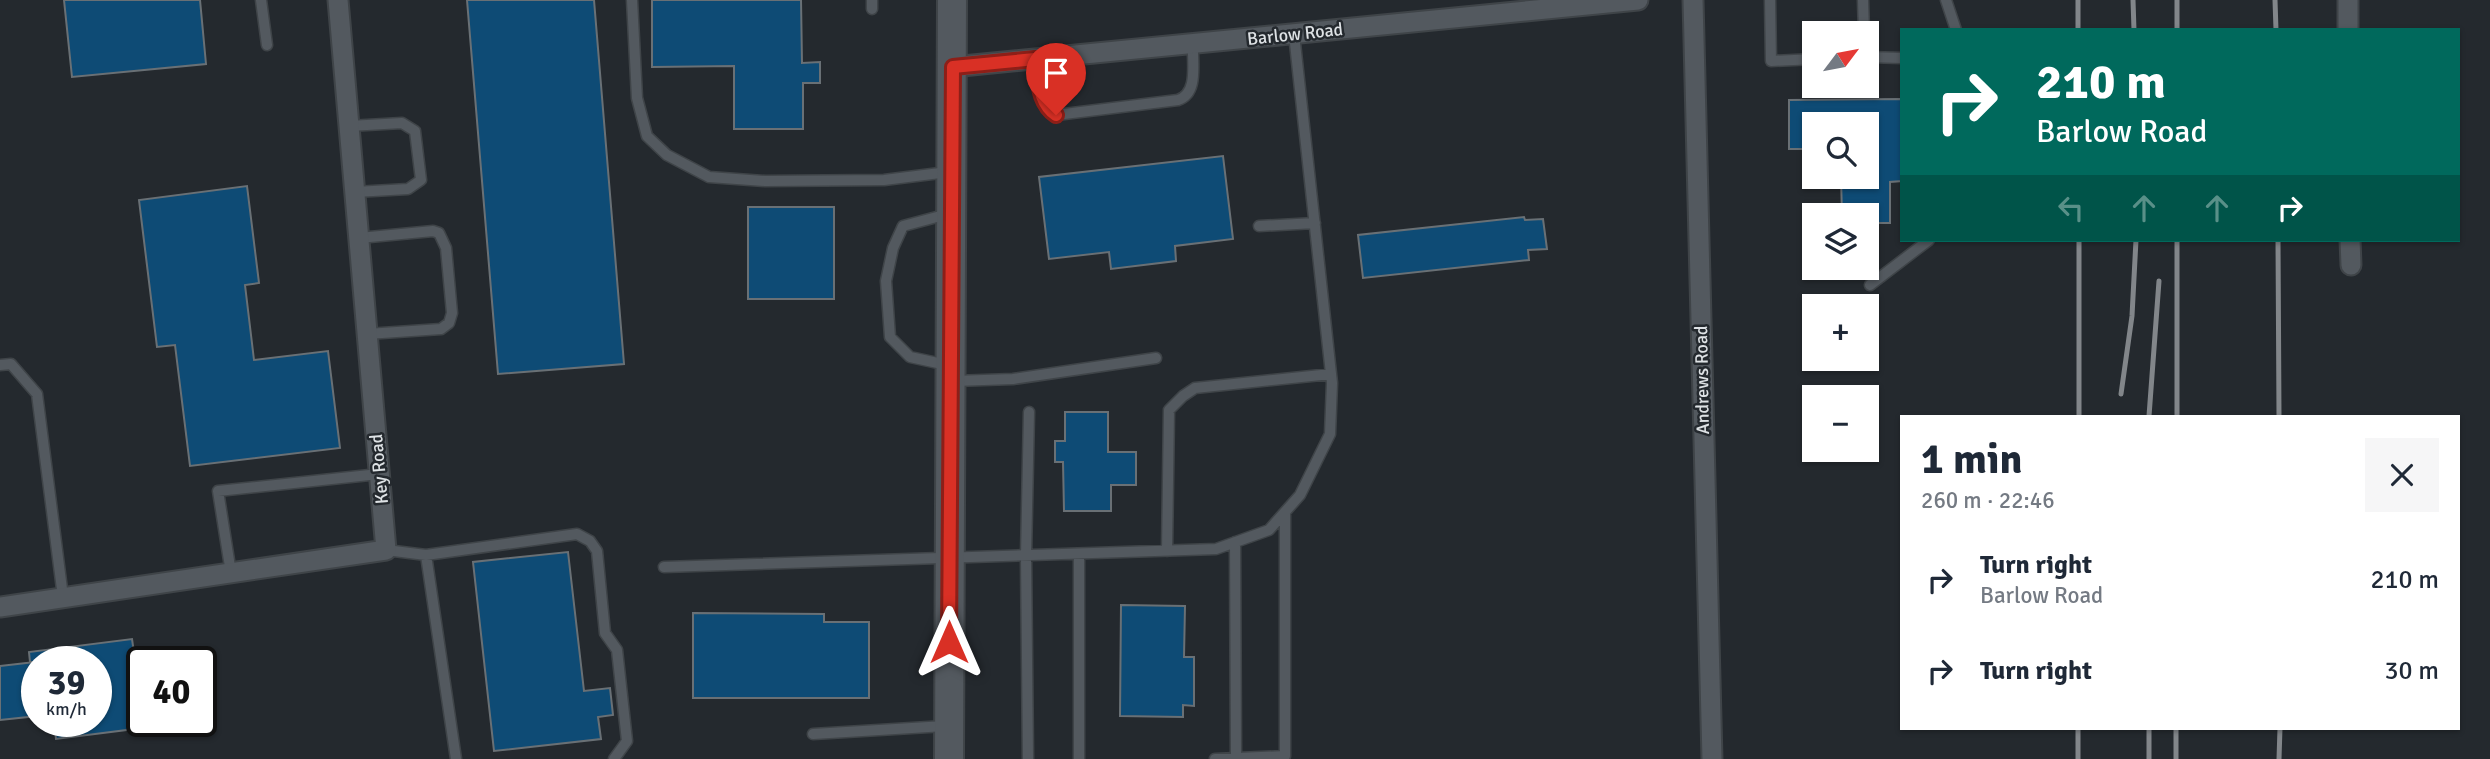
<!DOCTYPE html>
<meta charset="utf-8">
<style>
body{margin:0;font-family:Signika,sans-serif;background:#f6f6f7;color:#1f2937;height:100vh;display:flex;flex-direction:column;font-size:26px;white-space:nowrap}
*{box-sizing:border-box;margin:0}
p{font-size:23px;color:#747a83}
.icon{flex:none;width:38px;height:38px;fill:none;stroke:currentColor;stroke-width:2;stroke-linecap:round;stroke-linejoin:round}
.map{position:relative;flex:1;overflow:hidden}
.side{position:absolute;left:1900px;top:415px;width:560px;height:315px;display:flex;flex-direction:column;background:#fff;border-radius:0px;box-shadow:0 2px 5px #0004}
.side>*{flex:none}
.banner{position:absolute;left:1900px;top:28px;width:560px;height:214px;border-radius:0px;box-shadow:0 2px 5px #0004;background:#00695c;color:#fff;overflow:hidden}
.needle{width:46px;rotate:58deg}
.buttons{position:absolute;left:1802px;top:21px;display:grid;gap:14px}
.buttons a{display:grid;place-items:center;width:77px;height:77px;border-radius:0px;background:#fff;box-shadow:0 2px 5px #0004;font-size:35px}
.speed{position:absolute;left:21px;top:646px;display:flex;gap:14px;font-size:35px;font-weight:700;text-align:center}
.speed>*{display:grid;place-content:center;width:91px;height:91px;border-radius:50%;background:#fff;box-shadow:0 2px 5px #0004;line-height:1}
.speed small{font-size:18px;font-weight:400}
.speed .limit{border:4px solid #111;border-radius:10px;background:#fff;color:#111}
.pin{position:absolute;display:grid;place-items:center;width:60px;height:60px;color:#fff;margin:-72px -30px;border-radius:50% 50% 50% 0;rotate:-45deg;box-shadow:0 0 7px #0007}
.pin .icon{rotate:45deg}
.me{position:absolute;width:77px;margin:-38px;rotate:0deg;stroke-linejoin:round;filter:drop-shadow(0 0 5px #0008)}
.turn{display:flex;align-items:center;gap:24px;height:147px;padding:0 21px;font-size:32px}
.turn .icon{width:91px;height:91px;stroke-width:2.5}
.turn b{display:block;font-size:49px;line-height:60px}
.lanes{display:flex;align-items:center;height:66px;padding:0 21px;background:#0003;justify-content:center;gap:35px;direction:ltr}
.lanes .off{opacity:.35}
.round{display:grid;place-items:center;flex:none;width:74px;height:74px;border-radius:0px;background:#f6f6f7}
.summary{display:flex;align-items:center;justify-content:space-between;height:119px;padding:0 21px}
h1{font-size:42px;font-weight:700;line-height:52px}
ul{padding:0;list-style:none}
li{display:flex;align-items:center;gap:21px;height:91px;padding:0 21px}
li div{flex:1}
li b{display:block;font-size:26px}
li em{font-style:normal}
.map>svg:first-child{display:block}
</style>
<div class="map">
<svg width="2490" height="759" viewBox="0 0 2490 759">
<rect width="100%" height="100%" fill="#24292e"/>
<path fill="#0e4b75" stroke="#697075" stroke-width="2" d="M 64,0 L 200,0 L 206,64 L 72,77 Z
M 467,0 L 594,0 L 624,364 L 498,374 Z
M 652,0 L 801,0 L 802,63 L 820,62 L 820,83 L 803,83 L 803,129 L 734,129 L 734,66 L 652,67 Z
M 1902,99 L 1902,181 L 1890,182 L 1890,223 L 1867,223 L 1867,215 L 1842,215 L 1841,177 L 1867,177 L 1867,124 L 1815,124 L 1815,149 L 1789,149 L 1789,100 Z
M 1223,156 L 1233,239 L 1175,246 L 1176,261 L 1111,269 L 1109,252 L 1049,259 L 1039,177 Z
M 247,186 L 259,283 L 245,285 L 254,360 L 328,351 L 340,448 L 190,466 L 175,345 L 157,347 L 139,200 Z
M 748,207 L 834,207 L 834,299 L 748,299 Z
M 1524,217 L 1525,220 L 1543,219 L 1547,249 L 1528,250 L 1529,260 L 1363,278 L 1358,235 Z
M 1065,412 L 1108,412 L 1108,452 L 1136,452 L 1136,485 L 1111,485 L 1111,511 L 1064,511 L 1063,462 L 1055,462 L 1055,441 L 1065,441 Z
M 568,552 L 584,691 L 610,688 L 613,715 L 598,717 L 601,739 L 494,751 L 473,562 Z
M 1121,605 L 1185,606 L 1184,657 L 1194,657 L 1194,706 L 1183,705 L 1183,717 L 1120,716 Z
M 693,613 L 824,614 L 824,622 L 869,622 L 869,698 L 693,698 Z
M 132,639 L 142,708 L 142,728 L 56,739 L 54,721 L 96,721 L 96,662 L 37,662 L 37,716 L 0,720 L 0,666 L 35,662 L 30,662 L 29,652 Z"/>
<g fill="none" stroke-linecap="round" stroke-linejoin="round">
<g stroke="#3f4448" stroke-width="13">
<path id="lane" d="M 261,0 L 267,45
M 632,0 L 637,98 L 647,136 L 667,155 L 709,177 L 765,181 L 884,180 L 948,172
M 1770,0 L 1771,61 L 1815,59
M 1863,0 L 1864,33
M 1946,0 L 1956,30
M 872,9 L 872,0
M 1867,57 L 1902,58
M 1035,59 C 1039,79 1038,103 1056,115 L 1178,100 C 1199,93 1192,63 1193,44
M 349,126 L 402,123 L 415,131 L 421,180 L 408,189 L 355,192
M 1259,226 L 1315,223
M 359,238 L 433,231 L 439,233 L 446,248 L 452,313 L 449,323 L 441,329 L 367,334
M 1870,285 L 1929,240
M 0,365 L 11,364 L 37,394 L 63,597
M 947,365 L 910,357 L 890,337 L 886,281 L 893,248 L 903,226 L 948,214
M 954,381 L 1013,379 L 1156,358
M 1235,542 L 1236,758
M 386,550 L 426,555 L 577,534 L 590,541 L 597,551 L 605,633 L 617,650 L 627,741 L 614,759
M 1167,551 L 1169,410 L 1183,396 L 1195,388 L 1331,374
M 1079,554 L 1079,759
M 426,555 L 456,759
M 664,567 L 1216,549 L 1269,530 L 1300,495 L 1330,434 L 1332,383 L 1294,34
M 231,573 L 218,491 L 379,474
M 813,734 L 945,726
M 1028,759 L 1026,556 L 1029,412
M 1215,759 L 1285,756 L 1285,512"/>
</g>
<g stroke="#3f4448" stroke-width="23">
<path id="street" d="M 1693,0 L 1712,759
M 2348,0 L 2348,30
M 952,67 L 1638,0
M 2350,240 L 2351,265
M 0,607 L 386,550 L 338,0"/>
</g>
<g stroke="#3f4448" stroke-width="32">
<path id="secondary" d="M 949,759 L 952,0"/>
</g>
<use href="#lane" stroke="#53595f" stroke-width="10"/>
<use href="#street" stroke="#53595f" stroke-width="19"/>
<use href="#secondary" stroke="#53595f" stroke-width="28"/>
<path stroke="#82868a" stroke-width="5" d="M 2078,0 L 2078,30
M 2133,0 L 2134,30
M 2275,0 L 2276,30
M 2177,30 L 2177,0
M 2177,240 L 2177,416
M 2278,240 L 2279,416
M 2121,394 L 2132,316 L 2136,240
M 2079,416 L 2079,240
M 2149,416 L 2159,281
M 2149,728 L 2149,759
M 2176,728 L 2176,759
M 2078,759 L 2078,728
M 2279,759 L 2280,728"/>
</g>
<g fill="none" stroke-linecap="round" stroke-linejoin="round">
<g stroke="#8d1f18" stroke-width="18">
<path id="route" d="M 949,642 L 953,67 L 1035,59 C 1039,79 1038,103 1056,115"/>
</g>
<use href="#route" stroke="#d93025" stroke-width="12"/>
</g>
<g text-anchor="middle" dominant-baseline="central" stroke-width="5" stroke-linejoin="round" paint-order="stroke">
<g font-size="18" fill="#dee2e5" stroke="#24292e">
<text transform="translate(1295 34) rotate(-6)">Barlow Road</text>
<text transform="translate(1702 380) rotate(-91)">Andrews Road</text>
<text transform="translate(379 469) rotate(-95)">Key Road</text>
</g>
</g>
</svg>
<div class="buttons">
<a><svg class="needle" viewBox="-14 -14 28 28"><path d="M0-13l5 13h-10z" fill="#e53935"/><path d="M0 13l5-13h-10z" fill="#747a83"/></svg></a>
<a><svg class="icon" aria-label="search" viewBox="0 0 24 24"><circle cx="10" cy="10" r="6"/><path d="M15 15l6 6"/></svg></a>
<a><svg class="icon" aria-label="layers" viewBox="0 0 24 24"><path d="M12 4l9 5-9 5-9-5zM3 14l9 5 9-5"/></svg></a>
<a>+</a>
<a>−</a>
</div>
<div class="speed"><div>39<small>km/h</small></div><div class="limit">40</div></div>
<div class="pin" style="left:1056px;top:115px;background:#d93025"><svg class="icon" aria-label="arrive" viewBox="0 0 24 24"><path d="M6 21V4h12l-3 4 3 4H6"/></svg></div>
<svg class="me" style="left:949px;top:642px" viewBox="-20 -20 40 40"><path d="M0-17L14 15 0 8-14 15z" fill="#d93025" stroke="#fff" stroke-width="4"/></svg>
<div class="banner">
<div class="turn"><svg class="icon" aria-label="right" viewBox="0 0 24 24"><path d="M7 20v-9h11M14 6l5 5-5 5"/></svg><div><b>210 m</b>Barlow Road</div></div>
<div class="lanes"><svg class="icon off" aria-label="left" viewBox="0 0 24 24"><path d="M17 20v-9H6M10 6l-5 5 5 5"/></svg><svg class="icon off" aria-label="ahead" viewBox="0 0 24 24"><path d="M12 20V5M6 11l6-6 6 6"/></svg><svg class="icon off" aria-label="ahead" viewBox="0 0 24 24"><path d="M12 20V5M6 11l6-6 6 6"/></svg><svg class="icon" aria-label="right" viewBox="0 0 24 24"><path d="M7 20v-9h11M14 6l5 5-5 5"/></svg></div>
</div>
<section class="side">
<div class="summary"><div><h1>1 min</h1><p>260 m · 22:46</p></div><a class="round"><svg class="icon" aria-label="close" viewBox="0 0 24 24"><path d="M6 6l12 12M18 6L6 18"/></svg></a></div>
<ul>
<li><svg class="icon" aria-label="right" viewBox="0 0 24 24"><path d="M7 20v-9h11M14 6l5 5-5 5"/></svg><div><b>Turn right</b><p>Barlow Road</p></div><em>210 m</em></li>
<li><svg class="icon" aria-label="right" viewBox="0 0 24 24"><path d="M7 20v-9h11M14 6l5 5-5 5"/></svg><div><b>Turn right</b></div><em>30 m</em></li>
</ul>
</section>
</div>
